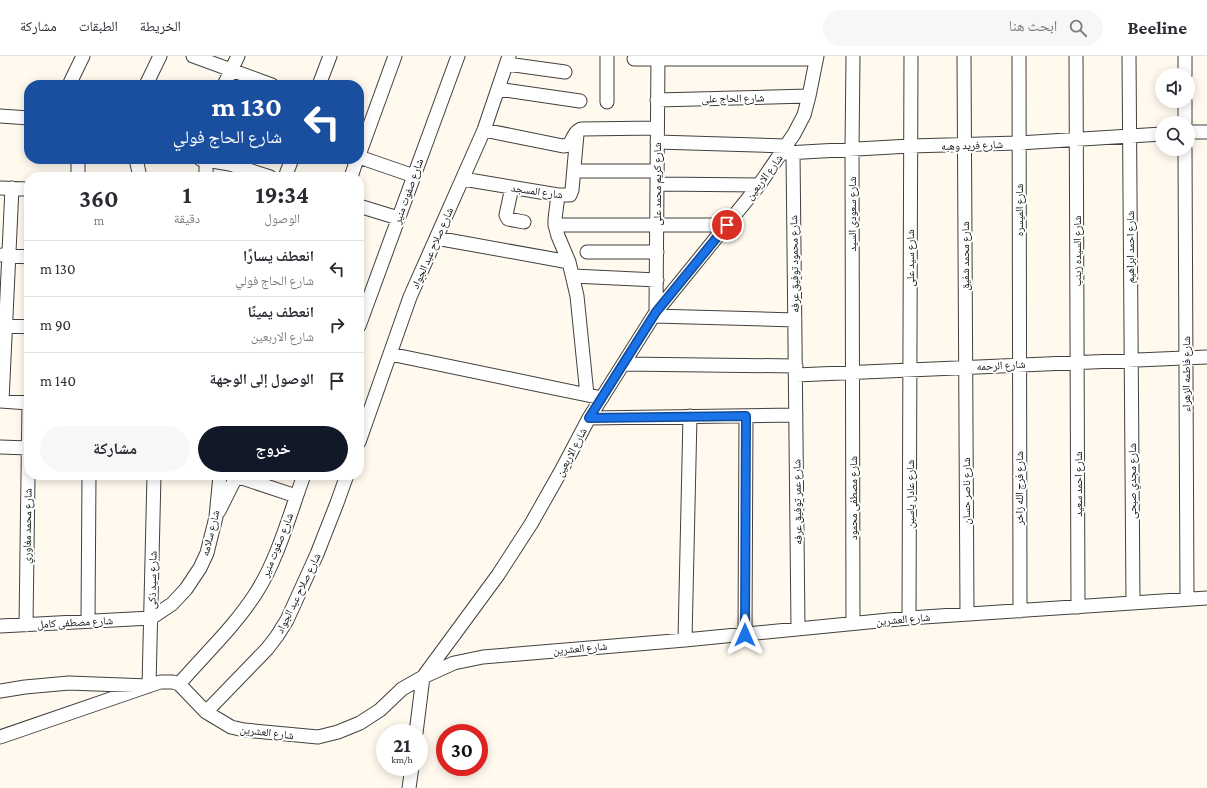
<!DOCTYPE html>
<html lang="ar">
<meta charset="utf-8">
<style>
body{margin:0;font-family:"Crimson Pro","Noto Naskh Arabic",serif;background:#f7f7f7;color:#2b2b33;direction:rtl;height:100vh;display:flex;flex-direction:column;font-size:15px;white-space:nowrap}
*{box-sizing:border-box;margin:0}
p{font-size:13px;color:#7c7c81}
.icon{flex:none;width:22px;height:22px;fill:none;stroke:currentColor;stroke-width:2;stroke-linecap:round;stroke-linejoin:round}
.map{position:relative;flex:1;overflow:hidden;direction:ltr}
.drawer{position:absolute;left:24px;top:116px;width:340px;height:308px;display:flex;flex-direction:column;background:#fff;border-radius:16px;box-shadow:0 2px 10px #0003;direction:rtl}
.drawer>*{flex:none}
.guide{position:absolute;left:24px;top:24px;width:340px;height:84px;border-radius:16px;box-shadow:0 2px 10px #0003;direction:rtl;background:#1a4fa0;color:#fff;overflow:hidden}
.controls{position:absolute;left:1155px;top:12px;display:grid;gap:8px}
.controls a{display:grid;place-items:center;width:40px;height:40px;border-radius:50%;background:#fff;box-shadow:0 2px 10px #0003;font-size:20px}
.speed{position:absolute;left:376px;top:668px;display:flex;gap:8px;font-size:20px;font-weight:700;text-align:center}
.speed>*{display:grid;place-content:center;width:52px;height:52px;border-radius:50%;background:#fff;box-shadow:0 2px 10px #0003;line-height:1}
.speed small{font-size:10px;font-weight:400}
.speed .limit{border:6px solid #d22;background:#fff;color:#111}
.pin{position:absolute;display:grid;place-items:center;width:34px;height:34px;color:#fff;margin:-17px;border:2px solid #fff;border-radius:50%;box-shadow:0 1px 4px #0007}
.me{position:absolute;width:44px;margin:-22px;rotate:0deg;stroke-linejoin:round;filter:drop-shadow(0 0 3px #0008)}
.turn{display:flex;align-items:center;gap:14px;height:84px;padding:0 16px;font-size:18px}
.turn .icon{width:52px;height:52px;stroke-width:2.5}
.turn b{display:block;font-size:28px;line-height:34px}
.eta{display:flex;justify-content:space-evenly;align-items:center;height:68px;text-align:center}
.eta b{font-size:24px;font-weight:700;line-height:28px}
.primary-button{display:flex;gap:8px;margin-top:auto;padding:8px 16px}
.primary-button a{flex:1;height:46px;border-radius:24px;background:#111827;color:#fff;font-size:16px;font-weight:700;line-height:46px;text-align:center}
.primary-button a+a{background:#f7f7f7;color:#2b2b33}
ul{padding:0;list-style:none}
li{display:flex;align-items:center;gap:12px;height:56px;padding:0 16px;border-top:1px solid #e1e1e2}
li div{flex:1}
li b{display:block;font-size:15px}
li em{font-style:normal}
header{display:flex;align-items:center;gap:24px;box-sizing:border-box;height:56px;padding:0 20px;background:#fff;border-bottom:1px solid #e1e1e2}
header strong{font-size:19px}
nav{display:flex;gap:22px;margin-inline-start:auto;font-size:14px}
.search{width:280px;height:36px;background:#f7f7f7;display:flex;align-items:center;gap:10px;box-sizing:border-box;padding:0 14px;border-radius:22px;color:#7c7c81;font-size:15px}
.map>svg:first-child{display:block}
</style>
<header>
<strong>Beeline</strong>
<div class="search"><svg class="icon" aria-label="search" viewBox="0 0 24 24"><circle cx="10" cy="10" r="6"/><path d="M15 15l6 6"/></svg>ابحث هنا</div>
<nav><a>الخريطة</a><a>الطبقات</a><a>مشاركة</a></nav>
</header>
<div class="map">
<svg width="1207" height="732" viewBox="0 0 1207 732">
<rect width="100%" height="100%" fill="#fff9ee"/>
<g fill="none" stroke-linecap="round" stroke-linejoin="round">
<g stroke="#414141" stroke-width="15">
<path id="street" d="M 193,0 L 272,29
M 964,0 L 967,558
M 1019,0 L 1020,555
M 1076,0 L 1078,551
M 1129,0 L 1133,547
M 1185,0 L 1185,19
M 634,3 L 816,3
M 507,8 L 565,16
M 69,29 L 83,0
M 146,29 L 160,0
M 224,29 L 238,0
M 319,29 L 330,0
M 498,33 L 580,45
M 657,44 L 809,40
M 1185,45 L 1185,67
M 607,46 L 607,0
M 0,60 L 29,62
M 484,74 L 563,90 L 569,89 C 573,83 574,76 581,73 L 657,72
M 1188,76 L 1207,76
M 657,86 L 786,90
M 1185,93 L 1187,543
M 786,97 L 910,90 L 1019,87 L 1162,78
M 793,97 L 798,572
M 359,99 L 395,0
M 359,101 L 414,120
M 136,103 L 140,121
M 200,103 L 230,108 L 270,121
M 574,115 L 657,115
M 78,121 L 78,103
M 206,121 L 206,104
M 285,121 L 292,103
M 351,121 L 357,103
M 463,123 L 558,139 L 570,139 L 572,134 L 577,78
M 657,128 L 759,129
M 512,131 L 506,159 L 508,163 L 524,166
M 0,132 L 29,133
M 558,139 L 555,163 L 555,169 L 558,180 L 569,206 L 577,240 L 587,339
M 359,150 L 398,162
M 555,169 L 727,169
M 436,182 L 569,206
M 587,196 L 657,196
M 2,199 L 29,201
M 573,220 L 657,224
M 656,256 L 658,0
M 654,260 L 795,264
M 0,269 L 29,271
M 359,270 L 458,0
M 390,298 L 602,342
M 623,308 L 796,310
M 796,319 L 1207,301
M 0,345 L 29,347
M 2,345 L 12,132
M 589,362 L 796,359
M 359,386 L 410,241 L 484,74 L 509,0
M 0,391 L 29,392
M 236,420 L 296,440
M 219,455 L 237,419
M 909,562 L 911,0
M 88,565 L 89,419
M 853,567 L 852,94 L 853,0
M 26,569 L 29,347
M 0,570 L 151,562 L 172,548 L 186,533 L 200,512 L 207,497 L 216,461 L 220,419
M 745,579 L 746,360
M 685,584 L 690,360
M 179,628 C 205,598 235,570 256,537 C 278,503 290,457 304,419
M 0,635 L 25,631 L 69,627 L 149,630 L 154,419
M 206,656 L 267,593 L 277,580 L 287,564 L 317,498 L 337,447 L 347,419
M 416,677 L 423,621 L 498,519 L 531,468 L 561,415 L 589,362 L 656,256 L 759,129 L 794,78 L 804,59 L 809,40 L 817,0
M 0,681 L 160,626 L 173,626 L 179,628 L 206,656 L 231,671 L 244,674 L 318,681 L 338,676 L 360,667 L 380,654 L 402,633 L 423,621 L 454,607 L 483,601 L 685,584 L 909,562 L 1207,542
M 409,732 L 412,711"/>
</g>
<use href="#street" stroke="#fff" stroke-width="13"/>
</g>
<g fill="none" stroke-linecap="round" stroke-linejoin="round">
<g stroke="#114b97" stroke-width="10">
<path id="route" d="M 727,169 L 656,256 L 589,362 L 746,360 L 745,579"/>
</g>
<use href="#route" stroke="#1a73e8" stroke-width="7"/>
</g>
<g text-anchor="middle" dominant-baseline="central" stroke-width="4" stroke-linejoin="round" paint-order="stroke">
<g font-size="11" fill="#0e0e0e" stroke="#fff">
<text transform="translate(733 42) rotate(-1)">شارع الحاج على</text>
<text transform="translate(972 89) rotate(-2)">شارع فريد وهبه</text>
<text transform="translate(764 121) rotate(-53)">شارع الاربعين</text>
<text transform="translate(657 128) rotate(-90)">شارع كريم محمد على</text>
<text transform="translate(408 135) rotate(-70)">شارع صفوت منير</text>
<text transform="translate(537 135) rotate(8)">شارع المسجد</text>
<text transform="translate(1019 154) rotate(-90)">شارع الميسره</text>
<text transform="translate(852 158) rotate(-90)">شارع سعودى السيد</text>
<text transform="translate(1130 191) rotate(-90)">شارع احمد ابراهيم</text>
<text transform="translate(432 192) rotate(-66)">شارع صلاح عبد الجواد</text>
<text transform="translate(1077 195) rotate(-90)">شارع السيده زينب</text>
<text transform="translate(965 200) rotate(-90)">شارع محمد شفيق</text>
<text transform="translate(910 202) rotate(-90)">شارع سيد على</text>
<text transform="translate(794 208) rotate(-91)">شارع محمود توفيق عرفه</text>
<text transform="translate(1001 309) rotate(-3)">شارع الرحمه</text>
<text transform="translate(1186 318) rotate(-90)">شارع فاطمه الزهراء</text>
<text transform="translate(571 396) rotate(-62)">شارع الاربعين</text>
<text transform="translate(1132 425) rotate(-90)">شارع مجدي صبحى</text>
<text transform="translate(1078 428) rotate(-90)">شارع احمد سعيد</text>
<text transform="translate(1019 432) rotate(-90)">شارع فرج الله زاخر</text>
<text transform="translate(966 435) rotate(-90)">شارع ناصر حسان</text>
<text transform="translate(910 438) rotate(-90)">شارع عادل ياسين</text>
<text transform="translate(853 442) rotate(-90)">شارع مصطفى محمود</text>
<text transform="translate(797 446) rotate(-91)">شارع عمر توفيق عرفه</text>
<text transform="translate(27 470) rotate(-89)">شارع محمد مغاوري</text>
<text transform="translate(210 477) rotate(-76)">شارع سلامه</text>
<text transform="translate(277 489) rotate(-68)">شارع صفوت منير</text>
<text transform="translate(152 524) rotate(-89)">شارع سيد ذكى</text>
<text transform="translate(298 537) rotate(-64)">شارع صلاح عبد الجواد</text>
<text transform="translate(903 563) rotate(-5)">شارع العشرين</text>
<text transform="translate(75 566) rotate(-3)">شارع مصطفى كامل</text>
<text transform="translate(580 592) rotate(-5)">شارع العشرين</text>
<text transform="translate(267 676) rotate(7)">شارع العشرين</text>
</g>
</g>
</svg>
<div class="controls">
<a><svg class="icon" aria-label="sound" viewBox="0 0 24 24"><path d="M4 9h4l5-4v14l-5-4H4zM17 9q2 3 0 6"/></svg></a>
<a><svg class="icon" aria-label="search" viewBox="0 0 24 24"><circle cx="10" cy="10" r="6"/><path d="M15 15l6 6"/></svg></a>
</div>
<div class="speed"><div>21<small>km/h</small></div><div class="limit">30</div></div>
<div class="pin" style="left:727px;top:169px;background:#d93025"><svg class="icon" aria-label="arrive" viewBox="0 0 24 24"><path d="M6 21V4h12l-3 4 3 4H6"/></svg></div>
<svg class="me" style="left:745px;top:579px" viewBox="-20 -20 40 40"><path d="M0-17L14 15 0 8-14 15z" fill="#1a73e8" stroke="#fff" stroke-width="4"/></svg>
<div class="guide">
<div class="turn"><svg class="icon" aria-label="left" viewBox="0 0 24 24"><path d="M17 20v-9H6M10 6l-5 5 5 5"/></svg><div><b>130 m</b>شارع الحاج فولي</div></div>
</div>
<section class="drawer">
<div class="eta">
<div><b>19:34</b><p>الوصول</p></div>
<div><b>1</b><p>دقيقة</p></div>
<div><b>360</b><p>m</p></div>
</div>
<ul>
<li><svg class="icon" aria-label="left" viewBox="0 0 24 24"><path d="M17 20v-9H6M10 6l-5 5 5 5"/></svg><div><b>انعطف يسارًا</b><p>شارع الحاج فولي</p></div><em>130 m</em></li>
<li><svg class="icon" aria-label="right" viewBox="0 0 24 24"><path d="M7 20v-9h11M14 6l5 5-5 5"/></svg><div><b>انعطف يمينًا</b><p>شارع الاربعين</p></div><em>90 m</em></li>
<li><svg class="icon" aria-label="arrive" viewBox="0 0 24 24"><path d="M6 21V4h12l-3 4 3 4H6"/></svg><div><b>الوصول إلى الوجهة</b></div><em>140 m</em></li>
</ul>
<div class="primary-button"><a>خروج</a><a>مشاركة</a></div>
</section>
</div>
